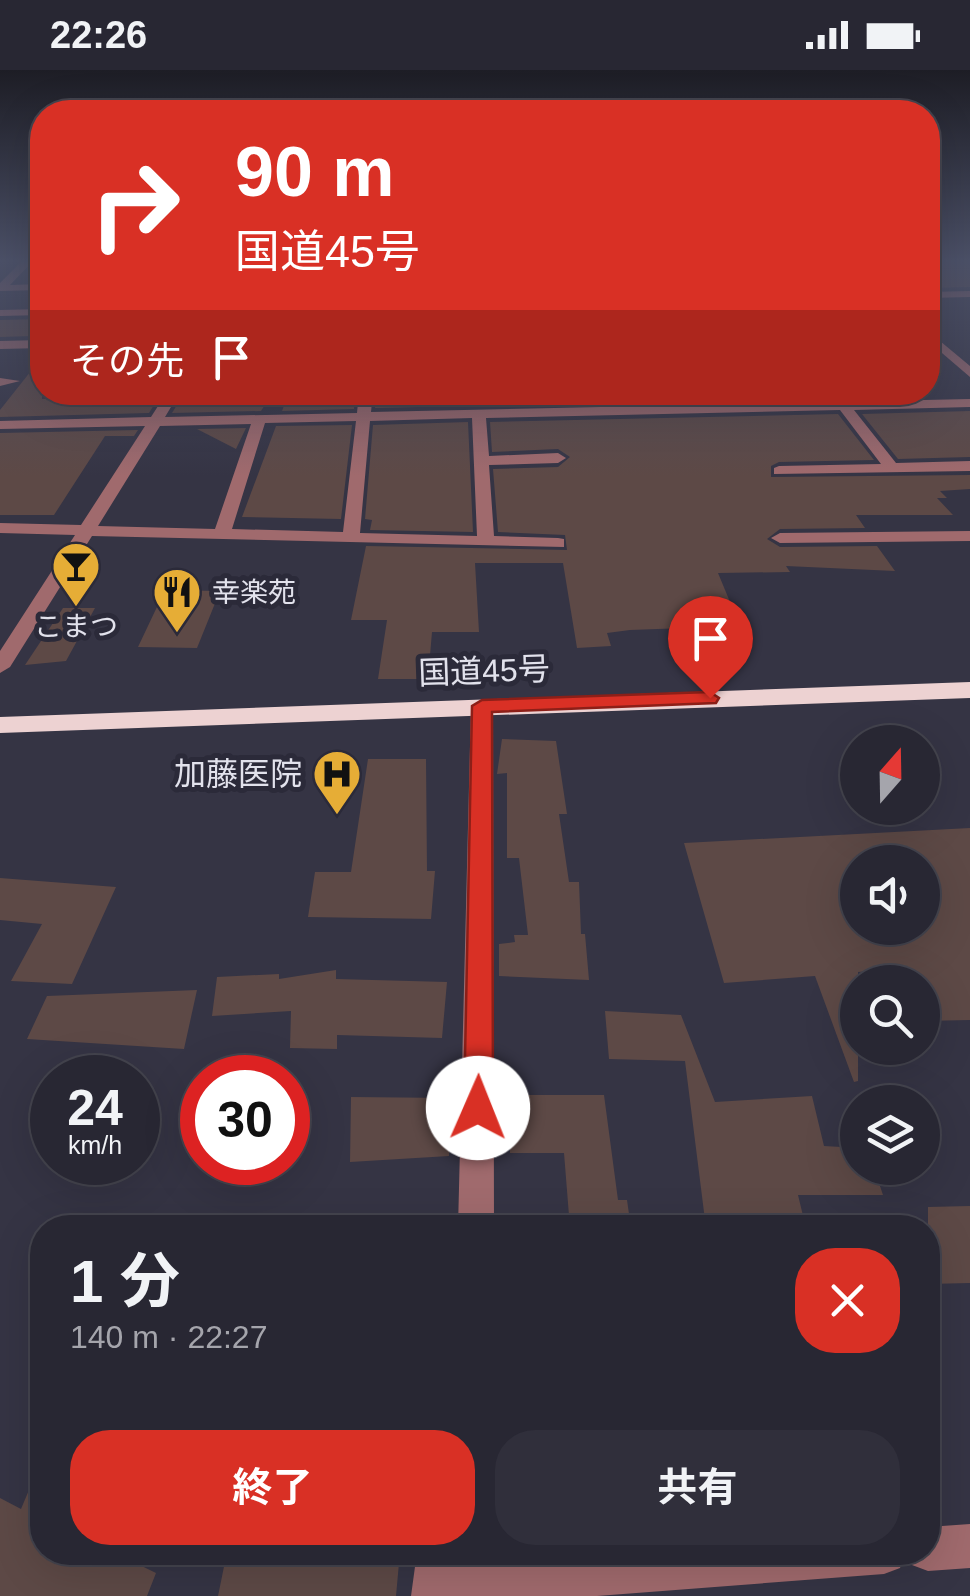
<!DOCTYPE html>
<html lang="ja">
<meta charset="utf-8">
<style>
body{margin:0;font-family:Arial,"Noto Sans JP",sans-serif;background:#302f3b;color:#f1f3f6;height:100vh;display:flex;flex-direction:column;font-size:38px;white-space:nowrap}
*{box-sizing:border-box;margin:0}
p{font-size:32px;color:#a5a5ac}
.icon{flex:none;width:55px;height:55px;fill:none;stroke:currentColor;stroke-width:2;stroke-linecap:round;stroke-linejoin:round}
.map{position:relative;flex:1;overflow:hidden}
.panel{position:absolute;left:30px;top:1145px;width:910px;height:350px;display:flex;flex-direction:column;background:#282733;border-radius:40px;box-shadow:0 10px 40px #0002,0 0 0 2px #44444e}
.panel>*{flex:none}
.guide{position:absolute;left:30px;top:30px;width:910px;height:305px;border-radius:40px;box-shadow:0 10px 40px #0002,0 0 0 2px #44444e;background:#d93025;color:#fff;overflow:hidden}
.needle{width:65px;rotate:20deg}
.buttons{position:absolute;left:840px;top:655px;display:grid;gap:20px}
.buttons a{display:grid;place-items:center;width:100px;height:100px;border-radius:50%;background:#282733;box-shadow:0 10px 40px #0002,0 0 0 2px #44444e;font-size:50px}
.speed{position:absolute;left:30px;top:985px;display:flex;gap:20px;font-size:50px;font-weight:700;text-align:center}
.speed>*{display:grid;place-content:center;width:130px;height:130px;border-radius:50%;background:#282733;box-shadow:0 10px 40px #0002,0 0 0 2px #44444e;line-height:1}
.speed small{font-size:25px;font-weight:400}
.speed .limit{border:15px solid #d22;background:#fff;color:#111}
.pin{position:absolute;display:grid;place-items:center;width:85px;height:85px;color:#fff;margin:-102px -42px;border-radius:50% 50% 50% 0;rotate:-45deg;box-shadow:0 0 10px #0007}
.pin .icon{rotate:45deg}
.me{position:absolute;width:110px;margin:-55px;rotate:1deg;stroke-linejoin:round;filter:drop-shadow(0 0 8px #0008)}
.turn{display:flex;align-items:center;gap:35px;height:210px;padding:0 40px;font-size:45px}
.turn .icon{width:130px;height:130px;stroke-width:2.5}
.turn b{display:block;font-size:70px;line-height:85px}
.then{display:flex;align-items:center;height:95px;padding:0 40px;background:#0003;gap:20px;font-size:38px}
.round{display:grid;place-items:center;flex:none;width:105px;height:105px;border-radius:40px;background:#302f3b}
.headline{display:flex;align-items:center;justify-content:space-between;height:170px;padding:0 40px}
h1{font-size:60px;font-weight:700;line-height:75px}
.action{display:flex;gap:20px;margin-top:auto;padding:20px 40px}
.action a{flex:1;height:115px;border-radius:40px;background:#d93025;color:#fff;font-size:40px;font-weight:700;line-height:115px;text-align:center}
.action a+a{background:#302f3b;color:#f1f3f6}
.status{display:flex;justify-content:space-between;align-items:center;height:70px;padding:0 50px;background:#282733;direction:ltr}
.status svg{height:28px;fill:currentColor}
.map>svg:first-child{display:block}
</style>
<div class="status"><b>22:26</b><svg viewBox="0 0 49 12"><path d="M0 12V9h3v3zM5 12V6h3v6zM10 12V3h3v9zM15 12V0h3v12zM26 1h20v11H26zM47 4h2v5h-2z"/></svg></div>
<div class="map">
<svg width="970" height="1526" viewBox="0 0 970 1526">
<rect width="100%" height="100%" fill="#353444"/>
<path fill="#5d4946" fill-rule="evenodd" d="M 928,192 L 970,192 L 970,217 L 928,218 Z
M 42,249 L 42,256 L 33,266 L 0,267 L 0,250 Z
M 42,287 L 42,329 L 95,326 L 96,322 L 151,322 L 147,330 L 157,330 L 149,343 L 0,347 L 0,340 Z
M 289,322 L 355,324 L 354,339 L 282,341 Z
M 833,322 L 836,328 L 375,338 L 377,324 Z
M 270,327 L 261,341 L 172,343 L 180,330 Z
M 970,341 L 970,387 L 898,389 L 862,344 Z
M 838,344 L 874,390 L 779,392 L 771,396 L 771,407 L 970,405 L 970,419 L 940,421 L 947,428 L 937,428 L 953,445 L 856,445 L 865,458 L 780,459 L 767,469 L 780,477 L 877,476 L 895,501 L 786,496 L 790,502 L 718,503 L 740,556 L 630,560 L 607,563 L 611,576 L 577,578 L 563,493 L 475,493 L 479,562 L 432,562 L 428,609 L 378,609 L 387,550 L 351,550 L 366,476 L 567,480 L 565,465 L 498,462 L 493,399 L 558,397 L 570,387 L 558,379 L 492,382 L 490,352 Z
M 468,352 L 473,462 L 370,460 L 372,450 L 365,449 L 373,355 Z
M 352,355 L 341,449 L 242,447 L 276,356 Z
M 246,358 L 236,379 L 197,359 Z
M 138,360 L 134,366 L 105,366 L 54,445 L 0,445 L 0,363 Z
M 165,520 L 220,521 L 197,578 L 138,577 Z
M 63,538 L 95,538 L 66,591 L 25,595 Z
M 502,669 L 556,671 L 567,744 L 559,744 L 569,812 L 579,812 L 581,864 L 585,864 L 589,910 L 499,906 L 499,874 L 515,872 L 514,865 L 528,865 L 519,788 L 507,788 L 507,703 L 497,704 Z
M 368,689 L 426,689 L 427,801 L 435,801 L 431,849 L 308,847 L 315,802 L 351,802 Z
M 970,758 L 970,950 L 922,951 L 922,912 L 908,912 L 902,899 L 858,902 L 858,1011 L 854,1012 L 815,906 L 724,913 L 684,773 ZM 858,792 L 922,792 L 922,858 L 858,858 Z
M 0,808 L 116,817 L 72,914 L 11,911 L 42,854 L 0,850 Z
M 336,900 L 336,909 L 447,912 L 442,968 L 337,965 L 337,979 L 290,978 L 291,941 L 212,946 L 217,907 L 279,904 L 279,909 Z
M 197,920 L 184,979 L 27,969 L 47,926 Z
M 605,941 L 681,945 L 715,1032 L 812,1026 L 824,1076 L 858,1078 L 858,1098 L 874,1098 L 883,1125 L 798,1125 L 806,1158 L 706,1158 L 685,991 L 609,989 Z
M 509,1025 L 604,1025 L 618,1130 L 627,1130 L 631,1158 L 570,1158 L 564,1083 L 510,1083 Z
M 351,1027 L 452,1028 L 449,1086 L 350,1092 Z
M 970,1136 L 970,1213 L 928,1214 L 928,1137 Z
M 42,1389 L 42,1482 L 113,1482 L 156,1503 L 147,1526 L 0,1526 L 0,1428 L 21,1439 Z
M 227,1482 L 400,1482 L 396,1526 L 218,1526 Z"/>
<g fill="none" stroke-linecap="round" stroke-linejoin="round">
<path fill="#a06a6d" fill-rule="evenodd" d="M 21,192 L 32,192 L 10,215 L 42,214 L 42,220 L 0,221 L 0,213 Z
M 970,221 L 970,227 L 928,228 L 928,222 Z
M 42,239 L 42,245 L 0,246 L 0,240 Z
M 928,261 L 970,296 L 970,307 L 928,271 Z
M 42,270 L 42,278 L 0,279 L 0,271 Z
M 0,308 L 20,311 L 0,316 Z
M 167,322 L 180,322 L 165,347 L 357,343 L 359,322 L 373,322 L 371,342 L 970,329 L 970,337 L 854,340 L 896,393 L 970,391 L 970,401 L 774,404 L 774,398 L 779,396 L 881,394 L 840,340 L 486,348 L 489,386 L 558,383 L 566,388 L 558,393 L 489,395 L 494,466 L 558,468 L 564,469 L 564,477 L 92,466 L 10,597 L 0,603 L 0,581 L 75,465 L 0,463 L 0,453 L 81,455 L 145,356 L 0,359 L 0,351 L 151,347 ZM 472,348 L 477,466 L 360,463 L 370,351 ZM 356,351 L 343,462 L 232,459 L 265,353 ZM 251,354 L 215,459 L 98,456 L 160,356 Z
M 970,461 L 970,471 L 780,473 L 771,468 L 780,463 Z
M 482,629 L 493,636 L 494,1158 L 458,1158 L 471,636 Z
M 970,1454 L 970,1498 L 928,1501 L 912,1495 L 907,1482 L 928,1482 L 928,1457 Z
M 417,1482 L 461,1482 L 460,1492 L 583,1482 L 906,1482 L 900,1498 L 884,1504 L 597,1526 L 411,1526 Z"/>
<path fill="#edd2d2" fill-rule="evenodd" d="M 970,612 L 970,628 L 0,663 L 0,647 Z"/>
</g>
<linearGradient id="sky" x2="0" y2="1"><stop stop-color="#1d1d25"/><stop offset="0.47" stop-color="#4b5067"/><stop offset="1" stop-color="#4b5067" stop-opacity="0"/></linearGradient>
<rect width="970" height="406" fill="url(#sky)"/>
<path fill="#d93025" stroke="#8d1f18" stroke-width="2.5" d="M 710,622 L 719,628 L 716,633 L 492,642 L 493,1038 L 489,1047 L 478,1051 L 468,1047 L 464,1038 L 472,636 L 482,630 Z"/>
<defs>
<g id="bar-pin" transform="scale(2.5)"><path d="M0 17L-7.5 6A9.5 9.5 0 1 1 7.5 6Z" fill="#e6ad36" stroke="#2b2a39"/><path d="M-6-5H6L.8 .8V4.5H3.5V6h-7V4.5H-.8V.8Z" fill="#111"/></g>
<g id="restaurant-pin" transform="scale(2.5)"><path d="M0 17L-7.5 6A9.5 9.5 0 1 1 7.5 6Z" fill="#e6ad36" stroke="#2b2a39"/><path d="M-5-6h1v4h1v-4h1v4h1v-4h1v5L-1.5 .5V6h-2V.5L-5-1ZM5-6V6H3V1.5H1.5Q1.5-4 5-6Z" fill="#111"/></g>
<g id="hospital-pin" transform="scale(2.5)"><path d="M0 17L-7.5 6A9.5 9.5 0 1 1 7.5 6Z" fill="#e6ad36" stroke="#2b2a39"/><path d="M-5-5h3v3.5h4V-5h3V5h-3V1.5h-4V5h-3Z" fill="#111"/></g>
</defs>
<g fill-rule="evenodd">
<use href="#bar-pin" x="76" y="496"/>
<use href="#restaurant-pin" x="177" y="522"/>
<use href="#hospital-pin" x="337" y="704"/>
</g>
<g text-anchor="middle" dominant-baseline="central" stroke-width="10" stroke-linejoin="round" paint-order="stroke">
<g font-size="28" fill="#e2e2ec" stroke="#2b2a39" text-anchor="start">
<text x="212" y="522">幸楽苑</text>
<text x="76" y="556" text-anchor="middle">こまつ</text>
</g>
<g font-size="32" fill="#e2e2ec" stroke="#2b2a39">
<text transform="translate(484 601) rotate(-2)">国道45号</text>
</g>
<g font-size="32" fill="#e2e2ec" stroke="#2b2a39" text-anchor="end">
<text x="302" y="704">加藤医院</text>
</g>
</g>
</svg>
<div class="buttons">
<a><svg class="needle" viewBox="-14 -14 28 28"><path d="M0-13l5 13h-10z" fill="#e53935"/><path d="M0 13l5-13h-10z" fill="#a5a5ac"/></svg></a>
<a><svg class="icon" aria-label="sound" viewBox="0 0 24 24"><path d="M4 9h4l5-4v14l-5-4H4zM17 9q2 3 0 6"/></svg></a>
<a><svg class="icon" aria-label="search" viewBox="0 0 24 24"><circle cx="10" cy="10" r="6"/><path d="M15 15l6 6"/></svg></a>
<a><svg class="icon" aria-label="layers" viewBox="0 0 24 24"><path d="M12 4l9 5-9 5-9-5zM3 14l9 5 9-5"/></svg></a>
</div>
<div class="speed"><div>24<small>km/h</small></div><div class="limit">30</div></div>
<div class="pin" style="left:710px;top:628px;background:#d93025"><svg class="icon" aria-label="arrive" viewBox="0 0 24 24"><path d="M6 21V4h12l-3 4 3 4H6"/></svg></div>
<svg class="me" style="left:478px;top:1038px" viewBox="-20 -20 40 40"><circle r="19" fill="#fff"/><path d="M0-13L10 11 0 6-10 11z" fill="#d93025"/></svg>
<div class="guide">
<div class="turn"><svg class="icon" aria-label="right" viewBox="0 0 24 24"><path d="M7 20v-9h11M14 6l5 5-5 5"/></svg><div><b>90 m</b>国道45号</div></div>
<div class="then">その先<svg class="icon" aria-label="arrive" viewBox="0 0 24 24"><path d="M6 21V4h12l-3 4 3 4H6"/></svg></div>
</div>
<section class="panel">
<div class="headline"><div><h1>1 分</h1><p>140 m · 22:27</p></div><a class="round" style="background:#d93025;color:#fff"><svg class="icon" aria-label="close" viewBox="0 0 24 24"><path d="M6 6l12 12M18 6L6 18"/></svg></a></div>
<div class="action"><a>終了</a><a>共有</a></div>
</section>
</div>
